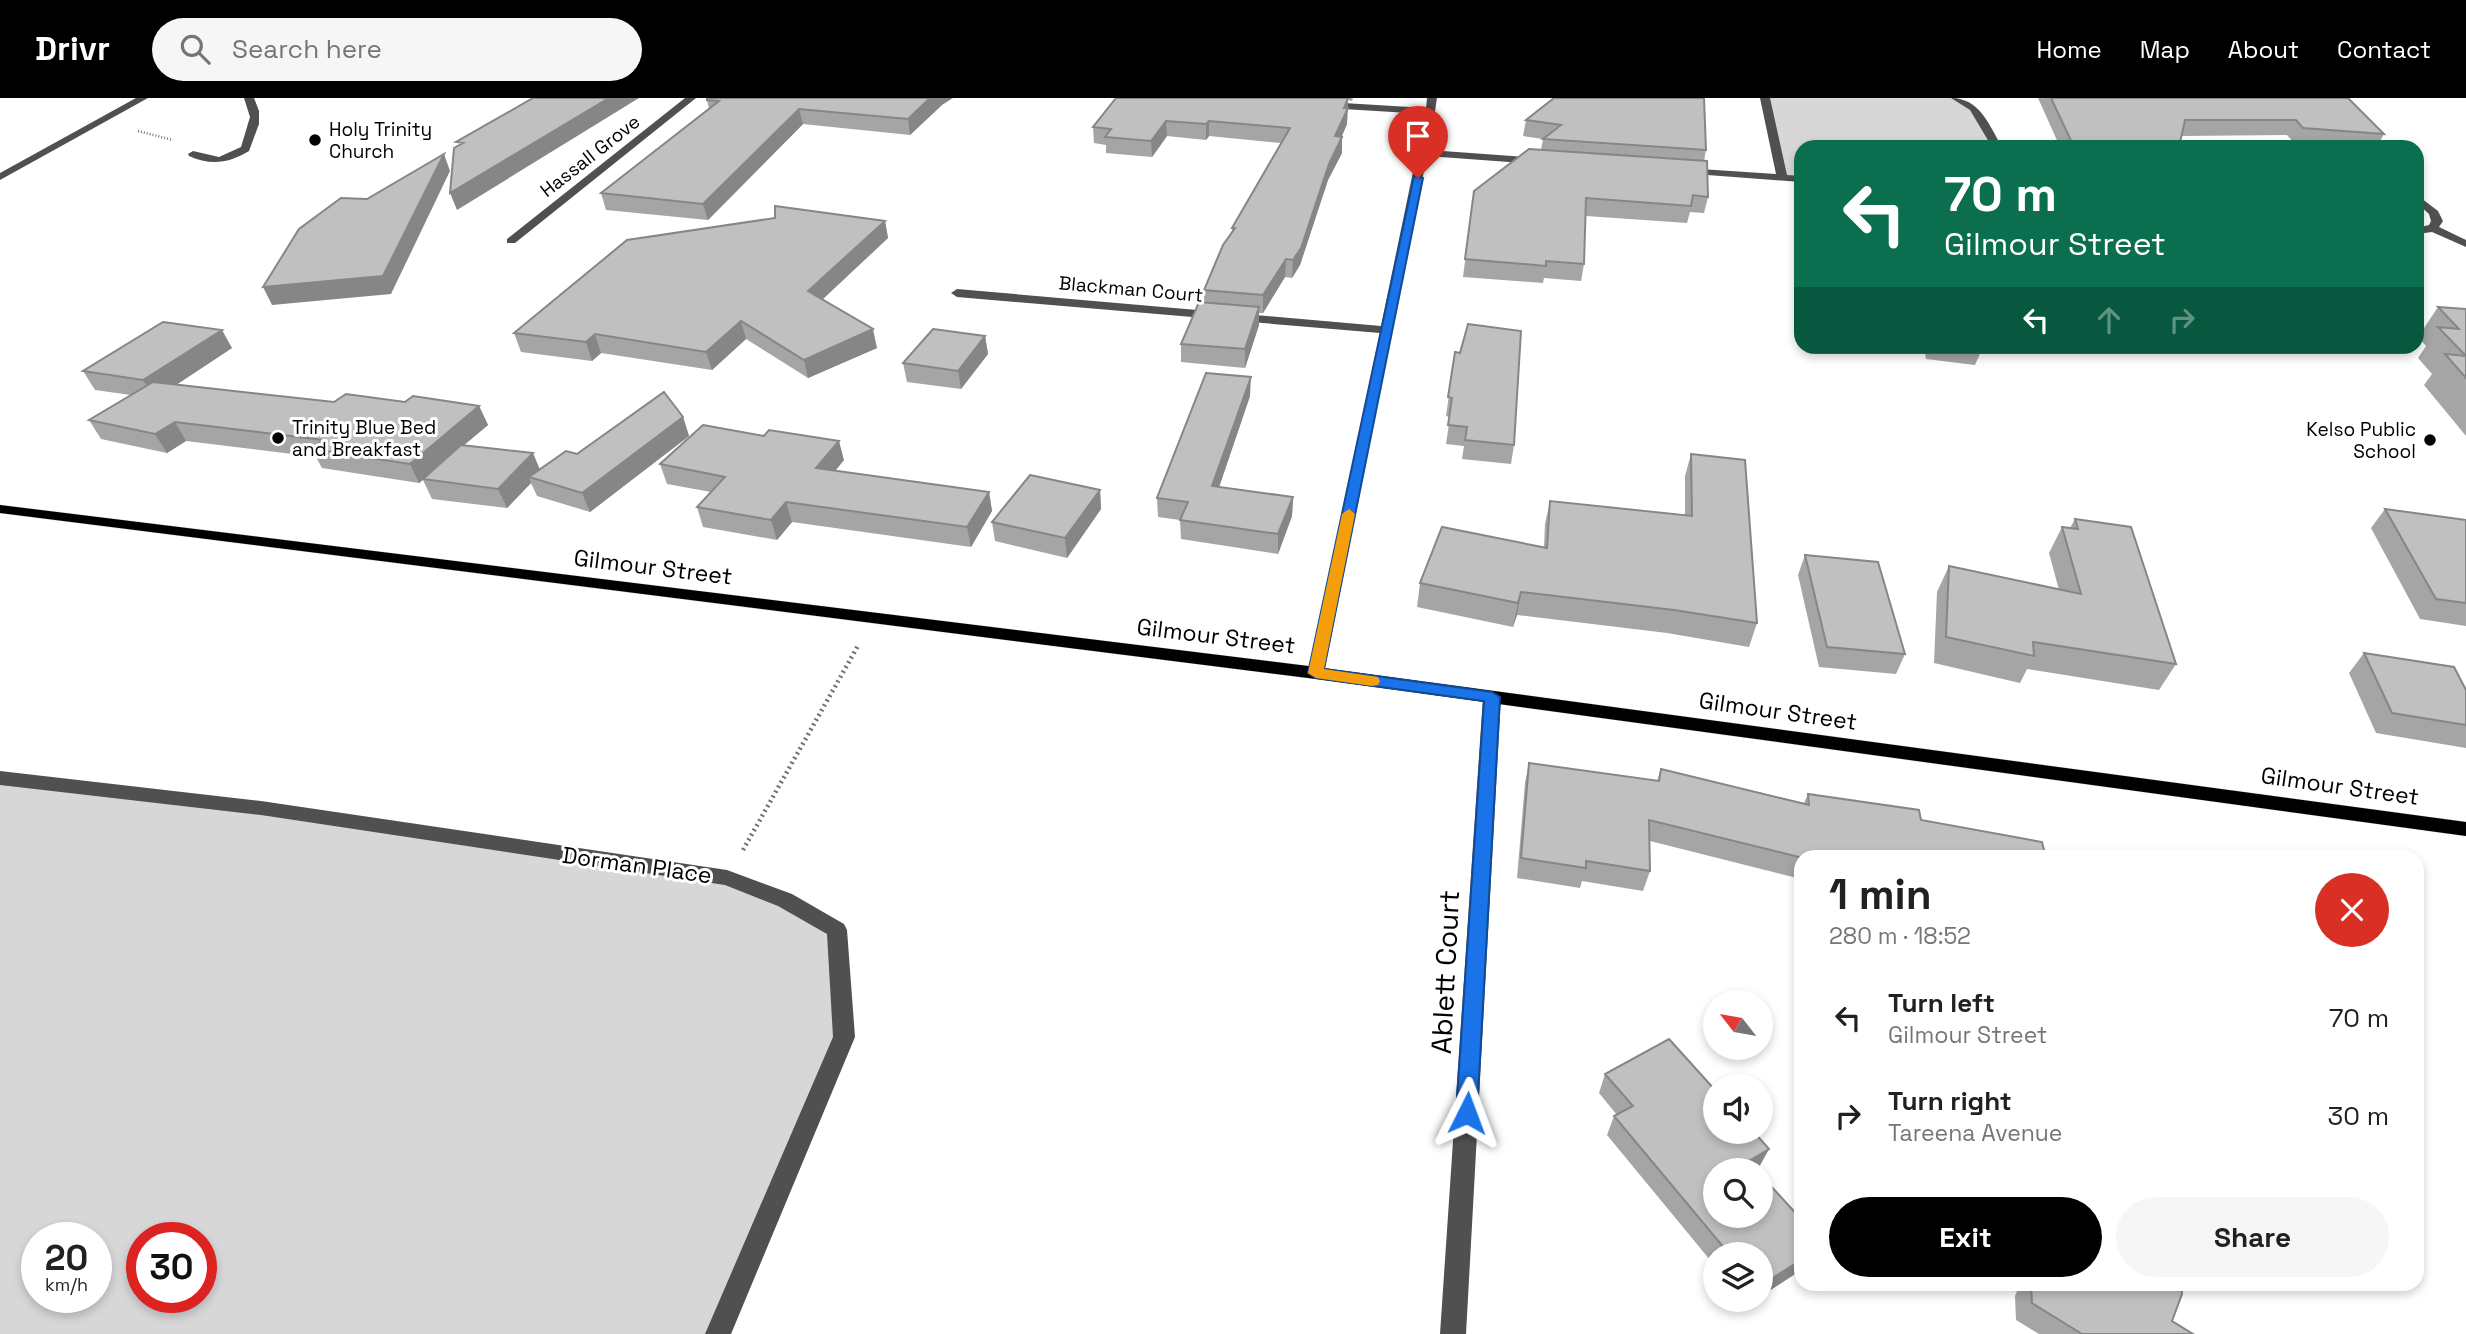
<!DOCTYPE html>
<meta charset="utf-8">
<style>
body{margin:0;font-family:"Space Grotesk",sans-serif;background:#f6f6f6;color:#202124;height:100vh;display:flex;flex-direction:column;font-size:26px;white-space:nowrap}
*{box-sizing:border-box;margin:0}
p{font-size:23px;color:#757577}
.icon{flex:none;width:38px;height:38px;fill:none;stroke:currentColor;stroke-width:2;stroke-linecap:round;stroke-linejoin:round}
.map{position:relative;flex:1;overflow:hidden}
.details{position:absolute;left:1794px;top:752px;width:630px;height:441px;display:flex;flex-direction:column;background:#fff;border-radius:21px;box-shadow:0 4px 10px #0003}
.details>*{flex:none}
.guide{position:absolute;left:1794px;top:42px;width:630px;height:214px;border-radius:21px;box-shadow:0 4px 10px #0003;background:#0b6e4f;color:#fff;overflow:hidden}
.needle{width:46px;rotate:301deg}
.tools{position:absolute;left:1703px;top:892px;display:grid;gap:14px}
.tools a{display:grid;place-items:center;width:70px;height:70px;border-radius:50%;background:#fff;box-shadow:0 4px 10px #0003;font-size:35px}
.speed{position:absolute;left:21px;top:1124px;display:flex;gap:14px;font-size:35px;font-weight:700;text-align:center}
.speed>*{display:grid;place-content:center;width:91px;height:91px;border-radius:50%;background:#fff;box-shadow:0 4px 10px #0003;line-height:1}
.speed small{font-size:18px;font-weight:400}
.speed .limit{border:10px solid #d22;background:#fff;color:#111}
.pin{position:absolute;display:grid;place-items:center;width:60px;height:60px;color:#fff;margin:-72px -30px;border-radius:50% 50% 50% 0;rotate:-45deg;box-shadow:0 0 7px #0007}
.pin .icon{rotate:45deg}
.me{position:absolute;width:77px;margin:-38px;rotate:3deg;stroke-linejoin:round;filter:drop-shadow(0 0 5px #0008)}
.turn{display:flex;align-items:center;gap:24px;height:147px;padding:0 35px;font-size:32px}
.turn .icon{width:91px;height:91px;stroke-width:2.5}
.turn b{display:block;font-size:49px;line-height:60px}
.lanes{display:flex;align-items:center;height:66px;padding:0 35px;background:#0003;justify-content:center;gap:35px;direction:ltr}
.lanes .off{opacity:.35}
.round{display:grid;place-items:center;flex:none;width:74px;height:74px;border-radius:37px;background:#f6f6f6}
.summary{display:flex;align-items:center;justify-content:space-between;height:119px;padding:0 35px}
h1{font-size:42px;font-weight:700;line-height:52px}
.primary-button{display:flex;gap:14px;margin-top:auto;padding:14px 35px}
.primary-button a{flex:1;height:80px;border-radius:42px;background:#000;color:#fff;font-size:28px;font-weight:700;line-height:80px;text-align:center}
.primary-button a+a{background:#f6f6f6;color:#202124}
ul{padding:0;list-style:none}
li{display:flex;align-items:center;gap:21px;height:98px;padding:0 35px}
li div{flex:1}
li b{display:block;font-size:26px}
li em{font-style:normal}
header{display:flex;align-items:center;gap:42px;box-sizing:border-box;height:98px;padding:0 35px;background:#000;color:#fff}
header strong{font-size:33px}
nav{display:flex;gap:38px;margin-inline-start:auto;font-size:24px}
.search{width:490px;height:63px;background:#f6f6f6;display:flex;align-items:center;gap:18px;box-sizing:border-box;padding:0 24px;border-radius:38px;color:#757577;font-size:26px}
.map>svg:first-child{display:block}
</style>
<header>
<strong>Drivr</strong>
<div class="search"><svg class="icon" aria-label="search" viewBox="0 0 24 24"><circle cx="10" cy="10" r="6"/><path d="M15 15l6 6"/></svg>Search here</div>
<nav><a>Home</a><a>Map</a><a>About</a><a>Contact</a></nav>
</header>
<div class="map">
<svg width="2466" height="1236" viewBox="0 0 2466 1236">
<rect width="100%" height="100%" fill="#fff"/>
<path fill="#d7d7d7" fill-rule="evenodd" d="M 1765,0 L 1956,0 L 1964,3 L 1997,49 L 1801,49 L 1801,81 L 1782,79 Z
M 0,680 L 727,780 L 837,832 L 844,939 L 719,1236 L 0,1236 ZM 37,1139 L 96,1139 L 96,1199 L 37,1199 ZM 142,1139 L 201,1139 L 201,1199 L 142,1199 Z"/>
<g fill="none" stroke-linecap="round" stroke-linejoin="round">
<g stroke="#dbdbdb" stroke-width="1">
<path id="major" d="M 0,407 L 1316,569 L 2466,724 L 2466,738 L 1316,581 L 0,415 Z"/>
</g>
<path stroke="#727272" stroke-width="2.5" stroke-dasharray="1 2" stroke-linecap="butt" d="M 138,33 L 173,42"/>
<path stroke="#727272" stroke-width="4.5" stroke-dasharray="2 3.5" stroke-linecap="butt" d="M 743,752 L 859,546"/>
<path fill="#505050" fill-rule="evenodd" d="M 136,0 L 148,0 L 0,82 L 0,75 Z
M 244,0 L 254,0 L 259,13 L 259,26 L 249,53 C 229,65 211,68 189,58 L 188,56 L 193,53 L 219,59 L 241,49 L 250,19 Z
M 685,0 L 696,0 L 515,145 L 507,145 L 507,141 Z
M 1427,0 L 1437,0 L 1429,52 L 1538,60 L 1543,63 L 1538,66 L 1427,58 L 1324,575 L 1316,581 L 1308,575 L 1380,235 L 957,199 L 951,195 L 957,191 L 1381,228 L 1425,16 L 1327,10 L 1322,7 L 1327,4 L 1426,10 Z
M 1760,0 L 1770,0 L 1787,77 L 1801,78 L 1801,84 L 1681,75 L 1681,71 L 1685,70 L 1776,76 Z
M 1951,0 C 1980,0 1989,27 2002,49 L 1992,49 L 1970,12 Z
M 2417,97 L 2438,113 L 2443,123 L 2439,129 L 2466,142 L 2466,149 L 2432,134 L 2417,136 L 2417,130 L 2429,127 L 2431,123 L 2429,116 L 2417,105 Z
M 1492,593 L 1501,599 L 1466,1236 L 1440,1236 L 1483,599 Z
M 0,673 L 261,703 L 727,772 L 792,796 L 844,826 L 847,832 L 855,939 L 731,1236 L 705,1236 L 833,939 L 827,836 L 778,808 L 725,787 L 261,717 L 0,687 Z"/>
<use href="#major" fill="#000" fill-rule="evenodd"/>
</g>
<path fill="#a5a5a5" d="M 1116,0 L 1353,0 L 1352,3 L 1348,2 L 1347,26 L 1341,39 L 1342,39 L 1342,55 L 1328,82 L 1300,167 L 1292,180 L 1285,179 L 1263,215 L 1259,215 L 1259,227 L 1245,270 L 1181,264 L 1181,246 L 1204,205 L 1204,192 L 1232,135 L 1232,130 L 1281,45 L 1209,38 L 1206,42 L 1167,38 L 1152,59 L 1106,55 L 1106,47 L 1094,45 L 1093,29 Z
M 1554,0 L 1706,52 L 1704,63 L 1708,99 L 1704,115 L 1690,114 L 1687,125 L 1586,118 L 1584,166 L 1581,183 L 1544,180 L 1543,185 L 1463,179 L 1474,93 L 1541,52 L 1543,41 L 1523,38 L 1526,22 Z
M 2038,0 L 2348,0 L 2384,36 L 2377,49 L 2336,49 L 2295,46 L 2287,37 L 2181,38 L 2179,49 L 2060,49 Z
M 707,2 L 942,7 L 910,37 L 803,26 L 708,122 L 606,112 L 601,95 L 709,11 Z
M 885,123 L 888,140 L 822,202 L 877,250 L 808,280 L 746,241 L 712,272 L 601,255 L 592,263 L 521,254 L 514,235 Z
M 2438,209 L 2466,211 L 2466,338 L 2424,287 L 2432,276 L 2418,260 L 2426,248 L 2418,239 Z
M 985,238 L 988,256 L 961,291 L 907,284 L 903,265 Z
M 1924,248 L 1983,248 L 1983,249 L 1975,267 L 1926,261 Z
M 232,250 L 177,286 L 334,304 L 405,304 L 479,308 L 488,327 L 464,347 L 540,371 L 577,356 L 683,319 L 689,338 L 590,414 L 537,398 L 531,385 L 507,410 L 432,401 L 423,382 L 419,385 L 322,370 L 316,359 L 186,343 L 167,355 L 101,341 L 89,322 L 131,297 L 95,292 L 83,273 Z
M 1455,254 L 1514,347 L 1511,366 L 1462,361 L 1464,348 L 1446,346 L 1450,319 L 1446,318 Z
M 1250,298 L 1219,389 L 1293,399 L 1292,418 L 1278,456 L 1181,441 L 1180,422 L 1158,419 L 1157,400 Z
M 1691,356 L 1757,525 L 1749,549 L 1667,535 L 1517,517 L 1513,529 L 1417,509 L 1420,485 L 1544,449 L 1545,426 L 1550,403 L 1685,417 L 1685,378 Z
M 844,362 L 835,373 L 989,394 L 992,413 L 971,449 L 792,424 L 777,442 L 703,429 L 697,409 L 711,394 L 667,386 L 660,366 Z
M 1100,392 L 1101,411 L 1067,460 L 995,443 L 992,424 Z
M 2385,411 L 2466,422 L 2466,528 L 2420,521 L 2371,430 Z
M 2075,421 L 2176,566 L 2159,592 L 2027,571 L 2020,585 L 1934,565 L 1937,494 L 1949,468 L 2059,492 L 2049,455 L 2062,429 L 2070,430 Z
M 1805,457 L 1905,556 L 1896,576 L 1819,569 L 1798,477 Z
M 2364,555 L 2466,592 L 2466,650 L 2376,635 L 2349,575 Z
M 1529,665 L 1657,683 L 1661,671 L 1804,705 L 1808,696 L 1921,722 L 2046,760 L 1801,760 L 1801,781 L 1650,743 L 1650,773 L 1643,793 L 1582,783 L 1580,790 L 1517,780 L 1525,685 Z
M 1605,976 L 1769,1051 L 1759,1069 L 1756,1071 L 1801,1172 L 1760,1199 L 1760,1157 L 1715,1157 L 1715,1168 L 1607,1037 L 1614,1018 L 1617,1017 L 1599,995 Z
M 2020,1186 L 2181,1186 L 2172,1223 L 2193,1236 L 2039,1236 L 2016,1222 L 2015,1198 Z
M 1744,1202 L 1755,1202 L 1748,1207 Z"/>
<path fill="#868686" d="M 609,0 L 639,0 L 457,112 L 450,95 Z
M 930,0 L 953,0 L 942,7 L 910,37 L 908,21 Z
M 1348,0 L 1347,26 L 1335,55 L 1335,38 Z
M 799,11 L 803,26 L 708,122 L 703,106 Z
M 1166,23 L 1167,38 L 1152,59 L 1151,43 Z
M 1209,23 L 1209,38 L 1206,42 L 1206,26 Z
M 1342,39 L 1342,55 L 1328,82 L 1300,167 L 1292,180 L 1293,162 L 1329,66 Z
M 444,56 L 450,73 L 391,196 L 272,207 L 263,189 Z
M 885,123 L 888,140 L 812,211 L 808,193 Z
M 1286,161 L 1285,179 L 1263,215 L 1263,197 Z
M 1259,209 L 1259,227 L 1245,270 L 1245,251 Z
M 741,223 L 746,241 L 712,272 L 706,254 Z
M 873,231 L 877,250 L 808,280 L 804,262 Z
M 222,232 L 232,250 L 155,301 L 143,282 Z
M 595,236 L 601,255 L 592,263 L 586,244 Z
M 985,238 L 988,256 L 961,291 L 958,273 Z
M 1251,279 L 1250,298 L 1213,407 L 1212,388 Z
M 479,308 L 488,327 L 419,385 L 410,366 Z
M 683,319 L 689,338 L 590,414 L 582,395 Z
M 175,324 L 186,343 L 167,355 L 155,336 Z
M 839,343 L 844,362 L 821,390 L 816,370 Z
M 533,355 L 541,374 L 529,379 L 531,385 L 507,410 L 498,391 Z
M 1100,392 L 1101,411 L 1067,460 L 1065,440 Z
M 989,394 L 992,413 L 971,449 L 967,429 Z
M 1293,399 L 1292,418 L 1278,456 L 1278,436 Z
M 786,404 L 792,424 L 777,442 L 771,422 Z
M 1521,494 L 1517,517 L 1513,529 L 1518,505 Z
M 1769,1051 L 1759,1069 L 1753,1073 L 1749,1063 Z
M 1801,1162 L 1801,1172 L 1760,1199 L 1760,1188 Z"/>
<path fill="#c0c0c0" stroke="#868686" stroke-width="2" d="M 533,0 L 609,0 L 450,95 L 454,50 L 463,45 L 456,44 Z
M 707,0 L 930,0 L 908,21 L 799,11 L 703,106 L 601,95 L 719,3 L 707,2 Z
M 1116,0 L 1348,0 L 1344,10 L 1348,10 L 1335,38 L 1342,39 L 1329,66 L 1301,150 L 1293,162 L 1286,161 L 1263,197 L 1204,192 L 1223,147 L 1235,130 L 1232,130 L 1290,30 L 1209,23 L 1206,26 L 1166,23 L 1151,43 L 1105,39 L 1111,31 L 1093,29 Z
M 1554,0 L 1704,0 L 1706,52 L 1543,41 L 1561,27 L 1526,22 Z
M 2051,0 L 2348,0 L 2384,36 L 2303,30 L 2296,22 L 2185,22 L 2179,49 L 2114,49 L 2096,46 L 2095,49 L 2074,49 Z
M 1529,51 L 1707,63 L 1708,99 L 1693,97 L 1691,108 L 1586,100 L 1584,166 L 1546,163 L 1546,168 L 1465,161 L 1474,93 Z
M 444,56 L 383,178 L 263,189 L 299,131 L 341,100 L 367,101 Z
M 775,108 L 885,123 L 808,193 L 873,231 L 804,262 L 741,223 L 706,254 L 595,236 L 586,244 L 514,235 L 627,142 L 775,120 Z
M 1199,204 L 1259,209 L 1245,251 L 1181,246 Z
M 2438,209 L 2466,211 L 2466,258 L 2438,229 L 2459,231 Z
M 163,224 L 222,232 L 143,282 L 83,273 Z
M 1468,226 L 1521,233 L 1514,347 L 1465,342 L 1467,329 L 1448,327 L 1452,300 L 1448,299 L 1455,254 L 1460,255 Z
M 933,231 L 985,238 L 958,273 L 903,265 Z
M 2445,256 L 2466,258 L 2466,280 Z
M 1206,275 L 1251,279 L 1212,388 L 1293,399 L 1278,436 L 1180,422 L 1188,404 L 1157,400 Z
M 153,284 L 334,304 L 346,296 L 405,304 L 413,298 L 479,308 L 410,366 L 312,351 L 323,342 L 175,324 L 155,336 L 89,322 Z
M 664,294 L 683,319 L 582,395 L 529,379 L 566,353 L 577,356 Z
M 703,327 L 764,338 L 769,332 L 839,343 L 816,370 L 989,394 L 967,429 L 786,404 L 771,422 L 697,409 L 725,379 L 660,366 Z
M 461,347 L 533,355 L 498,391 L 423,381 Z
M 1691,356 L 1745,362 L 1757,525 L 1674,512 L 1521,494 L 1518,505 L 1420,485 L 1442,429 L 1547,450 L 1550,403 L 1692,418 Z
M 1030,377 L 1100,392 L 1065,440 L 992,424 Z
M 2385,411 L 2466,422 L 2466,505 L 2436,501 Z
M 2075,421 L 2131,429 L 2176,566 L 2033,544 L 2034,558 L 1946,539 L 1949,468 L 2081,496 L 2062,429 L 2078,431 Z
M 1805,457 L 1878,464 L 1905,556 L 1827,549 Z
M 2364,555 L 2454,569 L 2466,592 L 2466,627 L 2392,615 Z
M 1529,665 L 1659,683 L 1661,671 L 1809,707 L 1808,696 L 1919,712 L 1921,722 L 2042,744 L 2046,760 L 1803,760 L 1649,722 L 1650,773 L 1586,763 L 1586,770 L 1521,760 Z
M 1669,941 L 1715,992 L 1715,1034 L 1754,1034 L 1769,1051 L 1749,1063 L 1758,1073 L 1715,1073 L 1715,1118 L 1760,1118 L 1760,1076 L 1801,1121 L 1801,1162 L 1760,1188 L 1760,1157 L 1730,1157 L 1614,1018 L 1633,1008 L 1605,976 Z
M 2031,1186 L 2181,1186 L 2182,1196 L 2172,1223 L 2193,1236 L 2082,1236 L 2032,1205 Z"/>
<path fill="#1a73e8" stroke="#114b97" stroke-width="2" d="M 1414,78 L 1423,80 L 1324,571 L 1492,594 L 1500,599 L 1477,1015 L 1474,1022 L 1467,1025 L 1459,1022 L 1456,1015 L 1484,603 L 1316,580 L 1308,575 Z"/>
<path fill="#f59e0b" d="M 1349,411 L 1355,416 L 1324,571 L 1378,579 L 1380,583 L 1378,587 L 1372,588 L 1316,580 L 1308,575 L 1342,416 Z"/>
<g fill="#000" stroke="#fff" stroke-width="2.5">
<circle cx="315" cy="42" r="7"/>
<circle cx="278" cy="340" r="7"/>
<circle cx="2430" cy="342" r="7"/>
</g>
<g text-anchor="middle" dominant-baseline="central" stroke-width="6" stroke-linejoin="round" paint-order="stroke">
<g font-size="19" fill="#000" stroke="#fff" text-anchor="start">
<text x="329" y="31">Holy Trinity<tspan x="329" dy="22">Church</tspan></text>
<text x="292" y="329">Trinity Blue Bed<tspan x="292" dy="22">and Breakfast</tspan></text>
<text x="2416" y="331" text-anchor="end">Kelso Public<tspan x="2416" dy="22">School</tspan></text>
</g>
<g font-size="19" fill="#000" stroke="#fff">
<text transform="translate(590 58) rotate(-38)">Hassall Grove</text>
<text transform="translate(1131 191) rotate(5)">Blackman Court</text>
</g>
<g font-size="23" fill="#000" stroke="#fff">
<text transform="translate(653 469) rotate(7)">Gilmour Street</text>
<text transform="translate(1216 538) rotate(7)">Gilmour Street</text>
<text transform="translate(1778 613) rotate(8)">Gilmour Street</text>
<text transform="translate(2340 688) rotate(8)">Gilmour Street</text>
<text transform="translate(637 767) rotate(8)">Dorman Place</text>
</g>
<g font-size="28" fill="#000" stroke="#fff">
<text transform="translate(1445 874) rotate(-87)">Ablett Court</text>
</g>
</g>
</svg>
<div class="tools">
<a><svg class="needle" viewBox="-14 -14 28 28"><path d="M0-13l5 13h-10z" fill="#e53935"/><path d="M0 13l5-13h-10z" fill="#757577"/></svg></a>
<a><svg class="icon" aria-label="sound" viewBox="0 0 24 24"><path d="M4 9h4l5-4v14l-5-4H4zM17 9q2 3 0 6"/></svg></a>
<a><svg class="icon" aria-label="search" viewBox="0 0 24 24"><circle cx="10" cy="10" r="6"/><path d="M15 15l6 6"/></svg></a>
<a><svg class="icon" aria-label="layers" viewBox="0 0 24 24"><path d="M12 4l9 5-9 5-9-5zM3 14l9 5 9-5"/></svg></a>
</div>
<div class="speed"><div>20<small>km/h</small></div><div class="limit">30</div></div>
<div class="pin" style="left:1418px;top:80px;background:#d93025"><svg class="icon" aria-label="arrive" viewBox="0 0 24 24"><path d="M6 21V4h12l-3 4 3 4H6"/></svg></div>
<svg class="me" style="left:1467px;top:1015px" viewBox="-20 -20 40 40"><path d="M0-17L14 15 0 8-14 15z" fill="#1a73e8" stroke="#fff" stroke-width="4"/></svg>
<div class="guide">
<div class="turn"><svg class="icon" aria-label="left" viewBox="0 0 24 24"><path d="M17 20v-9H6M10 6l-5 5 5 5"/></svg><div><b>70 m</b>Gilmour Street</div></div>
<div class="lanes"><svg class="icon" aria-label="left" viewBox="0 0 24 24"><path d="M17 20v-9H6M10 6l-5 5 5 5"/></svg><svg class="icon off" aria-label="ahead" viewBox="0 0 24 24"><path d="M12 20V5M6 11l6-6 6 6"/></svg><svg class="icon off" aria-label="right" viewBox="0 0 24 24"><path d="M7 20v-9h11M14 6l5 5-5 5"/></svg></div>
</div>
<section class="details">
<div class="summary"><div><h1>1 min</h1><p>280 m · 18:52</p></div><a class="round" style="background:#d93025;color:#fff"><svg class="icon" aria-label="close" viewBox="0 0 24 24"><path d="M6 6l12 12M18 6L6 18"/></svg></a></div>
<ul>
<li><svg class="icon" aria-label="left" viewBox="0 0 24 24"><path d="M17 20v-9H6M10 6l-5 5 5 5"/></svg><div><b>Turn left</b><p>Gilmour Street</p></div><em>70 m</em></li>
<li><svg class="icon" aria-label="right" viewBox="0 0 24 24"><path d="M7 20v-9h11M14 6l5 5-5 5"/></svg><div><b>Turn right</b><p>Tareena Avenue</p></div><em>30 m</em></li>
</ul>
<div class="primary-button"><a>Exit</a><a>Share</a></div>
</section>
</div>
